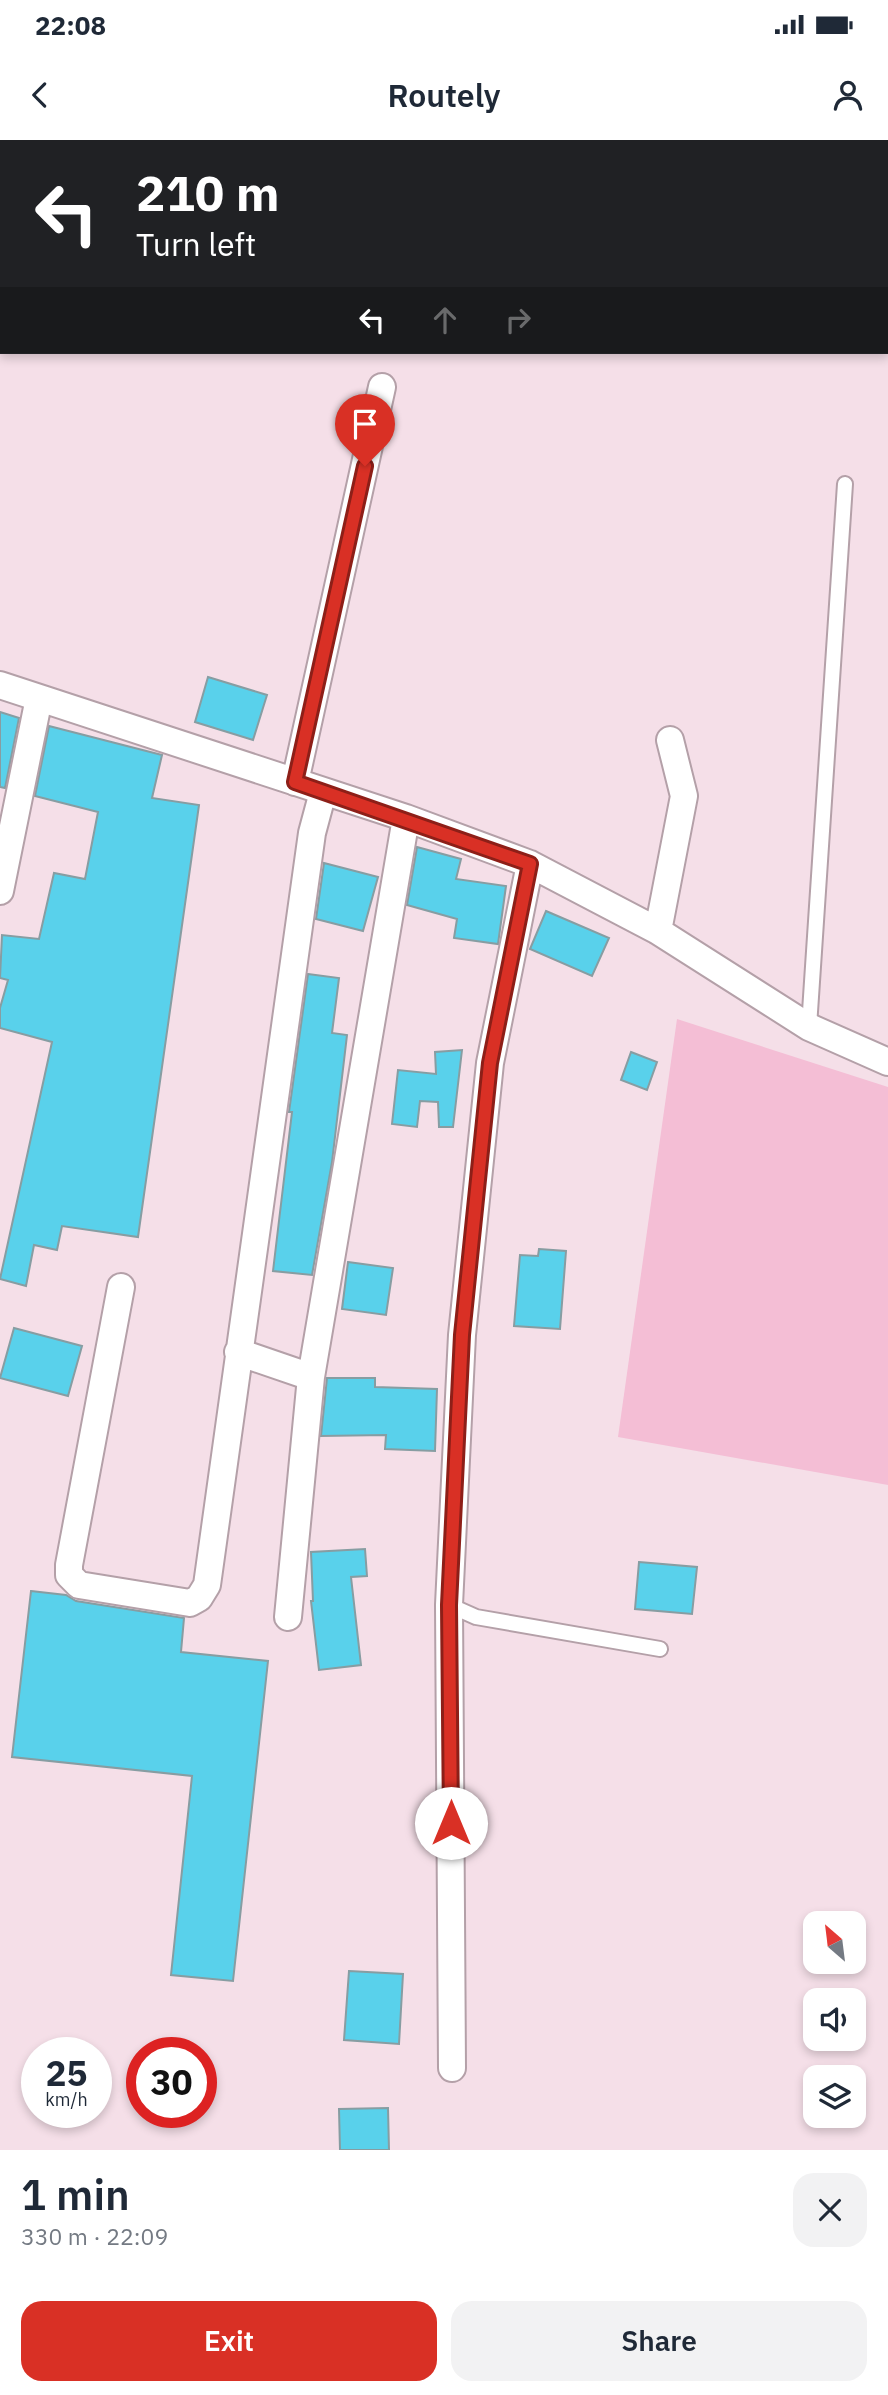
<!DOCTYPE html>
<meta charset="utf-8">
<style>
body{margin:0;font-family:"IBM Plex Sans",sans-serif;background:#f2f2f3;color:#1f2937;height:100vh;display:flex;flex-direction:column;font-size:26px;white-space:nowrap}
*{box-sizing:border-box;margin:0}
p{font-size:23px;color:#747a83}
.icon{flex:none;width:38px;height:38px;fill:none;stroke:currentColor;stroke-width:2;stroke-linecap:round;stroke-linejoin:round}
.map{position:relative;height:2010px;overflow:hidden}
.details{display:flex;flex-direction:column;background:#fff;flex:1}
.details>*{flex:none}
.top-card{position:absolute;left:0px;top:0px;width:889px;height:214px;box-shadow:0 4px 10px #0003;background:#202124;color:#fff;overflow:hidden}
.needle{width:46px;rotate:332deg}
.controls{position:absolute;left:803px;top:1771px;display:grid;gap:14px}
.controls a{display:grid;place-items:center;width:63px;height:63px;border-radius:14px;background:#fff;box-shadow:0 4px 10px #0003;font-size:35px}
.speed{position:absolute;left:21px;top:1897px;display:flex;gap:14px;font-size:35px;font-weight:700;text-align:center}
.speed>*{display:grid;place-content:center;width:91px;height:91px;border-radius:50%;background:#fff;box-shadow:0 4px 10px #0003;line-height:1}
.speed small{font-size:18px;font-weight:400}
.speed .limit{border:10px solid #d22;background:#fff;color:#111}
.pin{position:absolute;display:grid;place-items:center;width:60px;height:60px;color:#fff;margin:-72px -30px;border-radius:50% 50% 50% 0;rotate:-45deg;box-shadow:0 0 7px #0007}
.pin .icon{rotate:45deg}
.me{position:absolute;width:77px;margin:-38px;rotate:0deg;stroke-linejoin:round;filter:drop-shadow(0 0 5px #0008)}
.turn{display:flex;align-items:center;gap:24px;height:147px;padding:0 21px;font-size:32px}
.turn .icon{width:91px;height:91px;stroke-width:2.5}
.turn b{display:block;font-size:49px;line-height:60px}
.lanes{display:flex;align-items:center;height:66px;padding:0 21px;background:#0003;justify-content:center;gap:35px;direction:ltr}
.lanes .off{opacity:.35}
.round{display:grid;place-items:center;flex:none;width:74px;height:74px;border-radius:21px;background:#f2f2f3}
.summary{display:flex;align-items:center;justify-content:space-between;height:119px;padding:0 21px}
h1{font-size:42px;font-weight:600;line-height:52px}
.button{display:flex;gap:14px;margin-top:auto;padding:14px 21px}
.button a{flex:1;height:80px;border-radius:21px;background:#d93025;color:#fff;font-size:28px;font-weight:600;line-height:80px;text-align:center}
.button a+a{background:#f2f2f3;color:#1f2937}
.status{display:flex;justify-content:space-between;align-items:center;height:49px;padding:0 35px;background:#fff;direction:ltr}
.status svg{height:19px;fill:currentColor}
header{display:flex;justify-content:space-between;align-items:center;height:91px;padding:0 21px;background:#fff;font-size:32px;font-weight:600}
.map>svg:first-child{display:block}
</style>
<div class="status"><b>22:08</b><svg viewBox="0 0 49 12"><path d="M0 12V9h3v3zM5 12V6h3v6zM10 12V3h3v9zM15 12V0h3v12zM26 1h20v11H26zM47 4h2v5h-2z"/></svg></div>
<header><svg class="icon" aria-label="back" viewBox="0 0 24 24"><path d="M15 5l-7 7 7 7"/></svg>Routely<svg class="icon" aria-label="person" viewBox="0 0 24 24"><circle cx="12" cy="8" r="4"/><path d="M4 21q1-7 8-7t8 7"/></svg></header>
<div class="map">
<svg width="888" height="2010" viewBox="0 0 888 2010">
<rect width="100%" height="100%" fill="#f5dfe8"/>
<path fill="#f4bed5" d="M 677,879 L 888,947 L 888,1345 L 618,1297 Z"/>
<path fill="#59d1eb" stroke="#879da2" stroke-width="2" d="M 208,537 L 267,555 L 253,600 L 195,582 Z
M 0,572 L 19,578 L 5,648 L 0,647 Z
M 49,586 L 162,615 L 152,658 L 199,665 L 138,1097 L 62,1086 L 57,1110 L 34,1105 L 26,1146 L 0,1139 L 52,902 L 0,888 L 0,868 L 8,840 L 0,838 L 2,795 L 39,799 L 54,733 L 85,739 L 98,672 L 35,656 Z
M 417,707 L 461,719 L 456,739 L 506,746 L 498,804 L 454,798 L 457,779 L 407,765 Z
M 324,723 L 378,737 L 363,791 L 316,779 Z
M 546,771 L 609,798 L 592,836 L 530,809 Z
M 308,834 L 339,838 L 332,893 L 347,895 L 332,1022 L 312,1135 L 273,1131 L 292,972 L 289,972 Z
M 462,910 L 453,987 L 439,987 L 438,962 L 420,961 L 417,987 L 392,984 L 398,930 L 436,934 L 435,912 Z
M 631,912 L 657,922 L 647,950 L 621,940 Z
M 539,1109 L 566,1111 L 560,1189 L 514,1186 L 520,1115 L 538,1116 Z
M 348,1122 L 393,1128 L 386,1175 L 342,1169 Z
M 14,1188 L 82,1206 L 68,1256 L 0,1238 Z
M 327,1238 L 375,1238 L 375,1247 L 437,1249 L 435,1311 L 385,1309 L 386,1295 L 321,1296 Z
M 365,1409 L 367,1436 L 351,1437 L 361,1525 L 319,1530 L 311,1461 L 313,1461 L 311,1412 Z
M 639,1422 L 697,1427 L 692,1474 L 635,1469 Z
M 31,1451 L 66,1455 L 76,1461 L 184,1478 L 181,1512 L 268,1521 L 233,1841 L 171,1835 L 192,1636 L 12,1617 Z
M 349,1831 L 403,1834 L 399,1904 L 344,1900 Z
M 388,1968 L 389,2010 L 340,2010 L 339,1969 Z"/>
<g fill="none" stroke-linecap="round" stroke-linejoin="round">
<g stroke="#b4a0a8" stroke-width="18">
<path id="lane" d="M 809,887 L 845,344
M 449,1465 L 476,1477 L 660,1509"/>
</g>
<g stroke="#b4a0a8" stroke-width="30">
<path id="street" d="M 0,545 L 406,678 L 530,724 L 658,791 L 809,887 L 888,922
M 295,642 L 382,247
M 0,751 L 39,558
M 658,791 L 684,656 L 670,600
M 121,1147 L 69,1425 L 69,1435 L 79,1445 L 190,1463 L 199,1458 L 207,1445 L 312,693 L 323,652
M 238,1212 L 311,1237
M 288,1477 L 311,1237 L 406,678
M 452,1928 L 449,1465 L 462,1195 L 490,923 L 530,724"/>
</g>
<use href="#lane" stroke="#fff" stroke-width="14"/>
<use href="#street" stroke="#fff" stroke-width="26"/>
</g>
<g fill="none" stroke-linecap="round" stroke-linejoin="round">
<g stroke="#8d1f18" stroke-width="18">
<path id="route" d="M 365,326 L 295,642 L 530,724 L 490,923 L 462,1195 L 449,1465 L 451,1683"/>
</g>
<use href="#route" stroke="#d93025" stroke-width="12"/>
</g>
</svg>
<div class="controls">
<a><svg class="needle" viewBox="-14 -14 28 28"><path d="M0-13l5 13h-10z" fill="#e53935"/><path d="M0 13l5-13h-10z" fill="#747a83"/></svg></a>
<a><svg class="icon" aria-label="sound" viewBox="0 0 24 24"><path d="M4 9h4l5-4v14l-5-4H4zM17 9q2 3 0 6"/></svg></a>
<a><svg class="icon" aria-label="layers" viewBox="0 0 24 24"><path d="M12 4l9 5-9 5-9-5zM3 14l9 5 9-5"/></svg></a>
</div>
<div class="speed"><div>25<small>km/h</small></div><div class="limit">30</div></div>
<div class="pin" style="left:365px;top:326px;background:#d93025"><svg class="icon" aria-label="arrive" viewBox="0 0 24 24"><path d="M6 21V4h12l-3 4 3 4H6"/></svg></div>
<svg class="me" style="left:451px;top:1683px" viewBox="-20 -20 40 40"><circle r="19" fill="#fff"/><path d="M0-13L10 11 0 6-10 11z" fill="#d93025"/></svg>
<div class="top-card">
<div class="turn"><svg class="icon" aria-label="left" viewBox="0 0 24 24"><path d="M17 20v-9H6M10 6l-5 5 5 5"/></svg><div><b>210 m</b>Turn left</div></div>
<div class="lanes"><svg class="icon" aria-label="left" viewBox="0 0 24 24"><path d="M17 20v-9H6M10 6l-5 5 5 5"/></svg><svg class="icon off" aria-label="ahead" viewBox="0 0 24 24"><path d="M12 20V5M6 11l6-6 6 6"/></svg><svg class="icon off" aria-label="right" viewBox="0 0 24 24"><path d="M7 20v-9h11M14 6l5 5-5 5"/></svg></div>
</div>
</div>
<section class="details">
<div class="summary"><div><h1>1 min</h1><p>330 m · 22:09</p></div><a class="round"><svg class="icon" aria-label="close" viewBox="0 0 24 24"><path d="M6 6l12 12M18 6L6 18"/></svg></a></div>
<div class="button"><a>Exit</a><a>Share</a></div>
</section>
